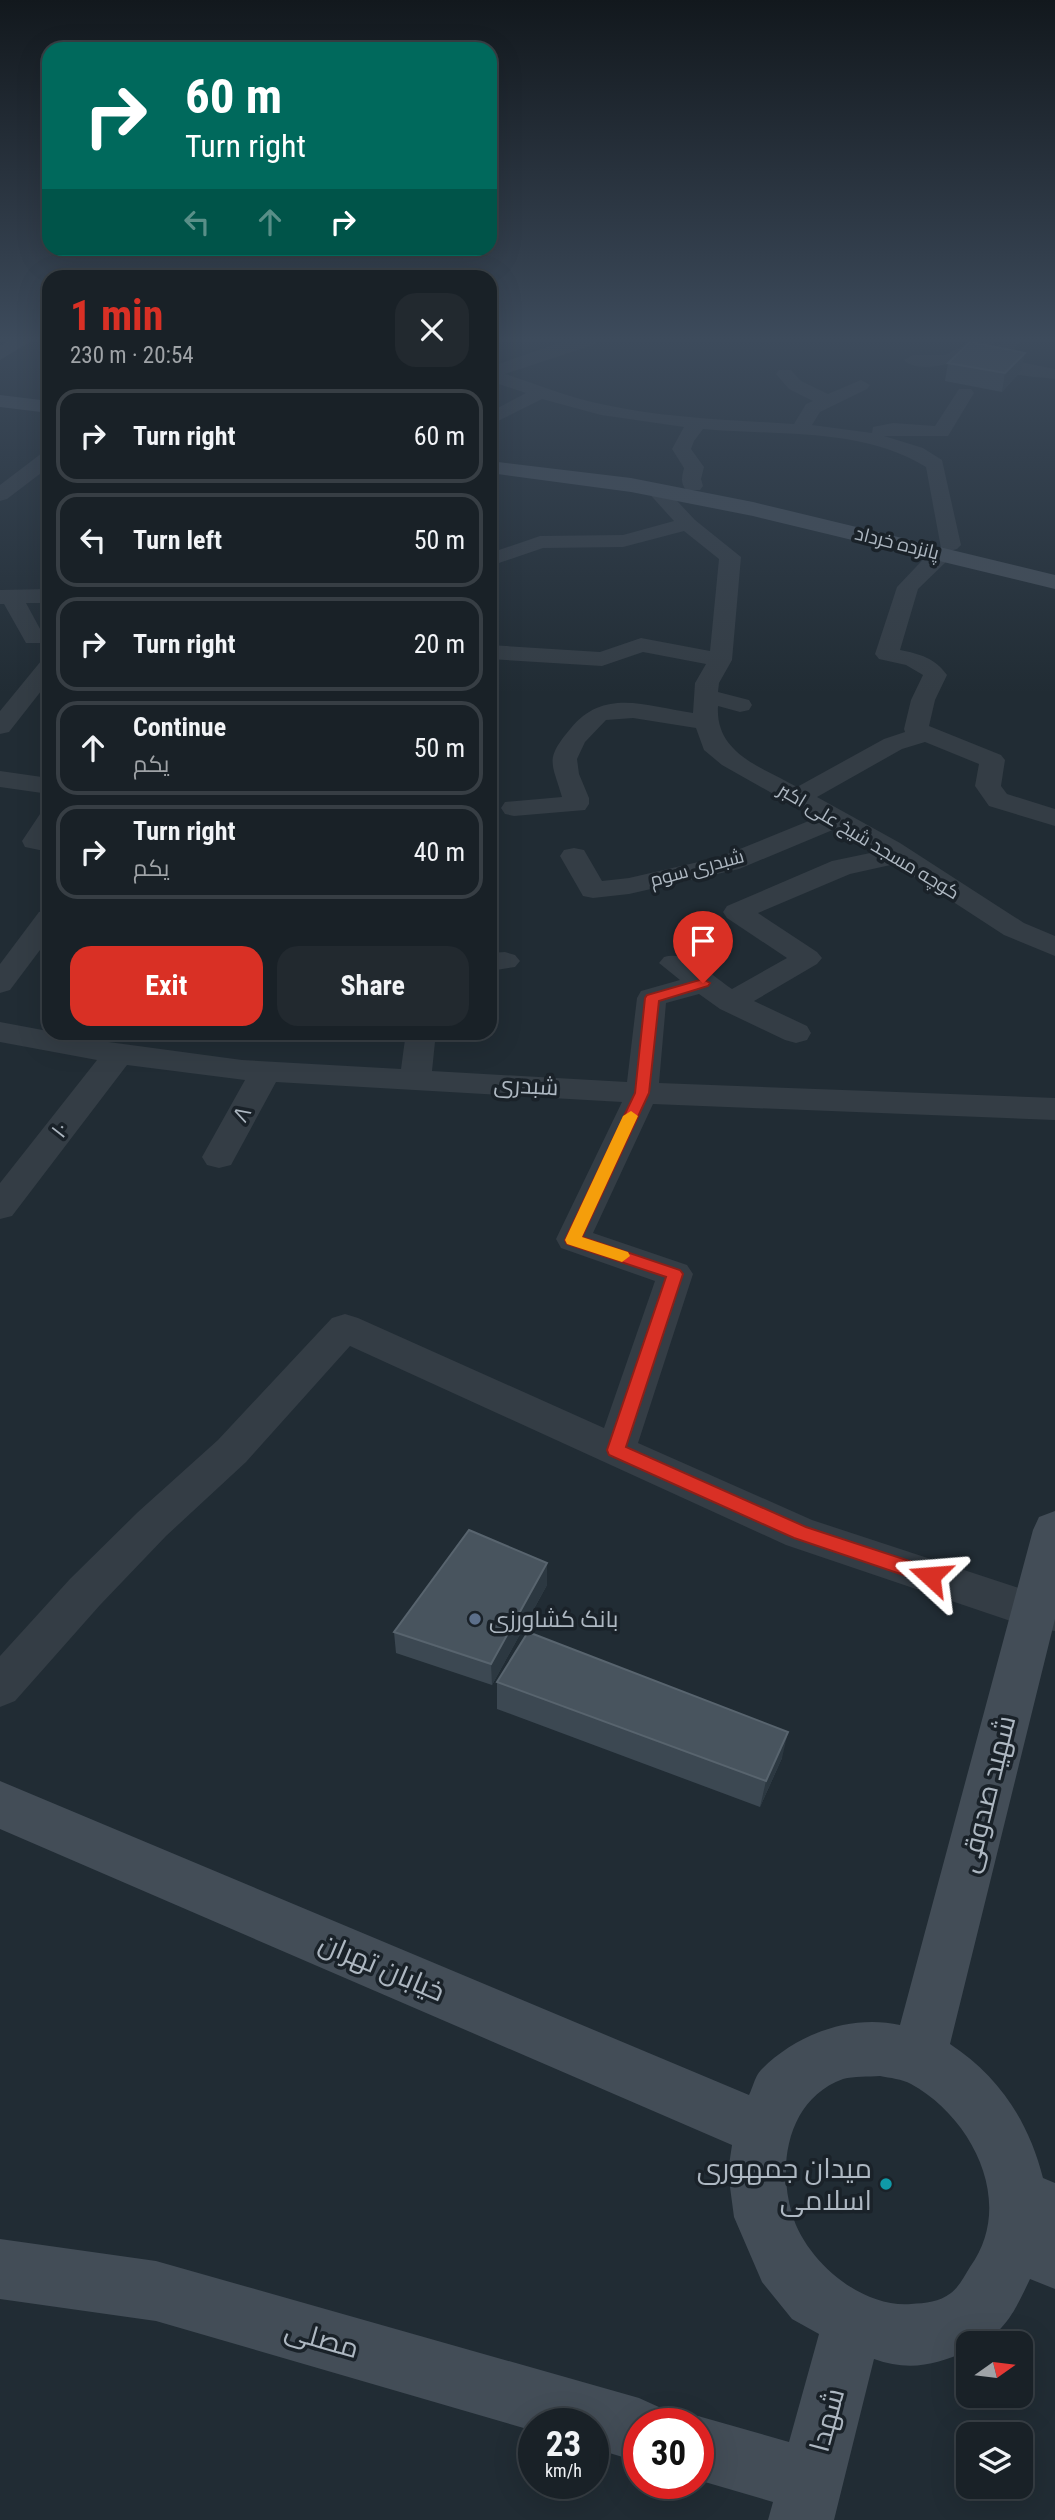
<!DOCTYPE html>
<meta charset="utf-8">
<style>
body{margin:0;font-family:"Roboto Condensed",Cairo,sans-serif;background:#22292f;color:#f1f3f6;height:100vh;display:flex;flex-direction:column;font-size:26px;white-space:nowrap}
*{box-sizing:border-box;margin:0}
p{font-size:23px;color:#9fa3a7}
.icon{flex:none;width:38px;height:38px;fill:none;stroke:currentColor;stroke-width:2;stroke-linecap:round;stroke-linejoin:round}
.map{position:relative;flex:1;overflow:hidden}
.details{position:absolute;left:42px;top:270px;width:455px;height:770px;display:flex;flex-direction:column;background:#192127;border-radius:21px;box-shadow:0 7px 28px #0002,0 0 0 2px #373e44}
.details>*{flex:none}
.hud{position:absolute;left:42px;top:42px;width:455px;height:214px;border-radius:21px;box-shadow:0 7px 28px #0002,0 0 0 2px #373e44;background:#00695c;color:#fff;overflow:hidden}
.needle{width:46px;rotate:76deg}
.buttons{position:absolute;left:956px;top:2331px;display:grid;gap:14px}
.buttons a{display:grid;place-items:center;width:77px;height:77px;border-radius:14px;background:#192127;box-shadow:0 7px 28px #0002,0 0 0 2px #373e44;font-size:35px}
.speed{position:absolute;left:518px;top:2408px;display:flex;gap:14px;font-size:35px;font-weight:700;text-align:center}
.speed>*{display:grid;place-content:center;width:91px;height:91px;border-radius:50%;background:#192127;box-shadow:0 7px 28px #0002,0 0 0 2px #373e44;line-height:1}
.speed small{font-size:18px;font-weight:400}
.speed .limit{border:10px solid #d22;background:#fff;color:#111}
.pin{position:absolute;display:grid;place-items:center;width:60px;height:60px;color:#fff;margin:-72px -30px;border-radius:50% 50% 50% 0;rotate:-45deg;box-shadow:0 0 7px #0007}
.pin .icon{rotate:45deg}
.me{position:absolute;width:77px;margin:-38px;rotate:289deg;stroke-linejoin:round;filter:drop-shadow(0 0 5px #0008)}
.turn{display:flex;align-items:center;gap:24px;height:147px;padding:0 28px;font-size:32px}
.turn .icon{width:91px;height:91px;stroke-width:2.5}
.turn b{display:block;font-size:49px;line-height:60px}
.lanes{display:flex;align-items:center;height:66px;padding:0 28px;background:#0003;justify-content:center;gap:35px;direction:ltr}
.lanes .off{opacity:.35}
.round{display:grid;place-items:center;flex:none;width:74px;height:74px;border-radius:21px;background:#22292f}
.head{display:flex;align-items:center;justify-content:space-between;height:119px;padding:0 28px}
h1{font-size:42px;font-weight:700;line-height:52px;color:#d93025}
.action{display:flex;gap:14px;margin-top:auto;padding:14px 28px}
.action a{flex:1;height:80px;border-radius:21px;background:#d93025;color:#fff;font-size:28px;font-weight:700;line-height:80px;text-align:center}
.action a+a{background:#22292f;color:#f1f3f6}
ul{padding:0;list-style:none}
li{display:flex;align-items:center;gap:21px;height:94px;margin:0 14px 10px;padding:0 14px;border:4px solid #373e44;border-radius:21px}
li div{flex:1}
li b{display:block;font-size:26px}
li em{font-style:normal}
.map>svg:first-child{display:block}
</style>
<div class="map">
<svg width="1055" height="2520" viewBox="0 0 1055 2520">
<rect width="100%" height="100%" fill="#212c34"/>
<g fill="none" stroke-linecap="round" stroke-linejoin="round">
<path fill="#343d45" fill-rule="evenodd" d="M 567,340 L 598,340 L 596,344 L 505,374 C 537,384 567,397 601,404 C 664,418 730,420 794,424 L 806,404 L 813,401 L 789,389 L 776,374 L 779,370 L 791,370 L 801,381 L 828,394 L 861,380 L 870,385 L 867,389 L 820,412 L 812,425 L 872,433 L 873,427 L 893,423 L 935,426 L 959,389 L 971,389 L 974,393 L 948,436 L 884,436 L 923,448 L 942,460 L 961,545 L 957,549 L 950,551 L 952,554 L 949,559 L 918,589 L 900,650 C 920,654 935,658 947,675 L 935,700 L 929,726 L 1001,755 L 1005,760 L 1001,786 L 1007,794 L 1055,809 L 1055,826 L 989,806 L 975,786 L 979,764 L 925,742 L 902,749 L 817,797 L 900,843 L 1024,923 L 1055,936 L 1055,956 L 1004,935 L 895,864 L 850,874 L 758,913 L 817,952 L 822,958 L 817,964 L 754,1001 L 807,1026 L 811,1033 L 807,1040 L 796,1043 L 785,1040 L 720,1009 L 699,994 L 666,1003 L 659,1083 L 1055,1098 L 1055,1120 L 653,1104 L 593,1233 L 687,1265 L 693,1274 L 638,1443 L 812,1520 L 1034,1593 L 1055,1595 L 1055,1631 L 1034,1629 L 786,1545 L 350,1346 L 246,1462 L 166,1536 L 100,1605 L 15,1701 L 0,1707 L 0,1656 L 70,1579 L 138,1512 L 218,1440 L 332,1318 L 345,1314 L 358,1318 L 604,1428 L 655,1281 L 561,1248 L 556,1239 L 622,1102 L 276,1082 L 231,1165 L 219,1168 L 207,1165 L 202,1157 L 245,1080 L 127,1065 L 12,1216 L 0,1219 L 0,1183 L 97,1060 L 0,1042 L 0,1022 L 101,1041 L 242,1060 L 401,1069 L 406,1032 L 436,1032 L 432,1071 L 627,1082 L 637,998 L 641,991 L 680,980 L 659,963 L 664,957 C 688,950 712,976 732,989 L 787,958 L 727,918 L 723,912 L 727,906 L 832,861 L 875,852 L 835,829 L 739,869 L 629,894 L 593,898 L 583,896 L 560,856 L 564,850 L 574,848 L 584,850 L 602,881 L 629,878 L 720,857 L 816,818 L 722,765 L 704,750 L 696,728 L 633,718 L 606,720 L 585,742 L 577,759 L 579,774 L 589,798 L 589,804 L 585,810 L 514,816 L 505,814 L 501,808 L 505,802 L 562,797 C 552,762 544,760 571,728 C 605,687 648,707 693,713 L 695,683 L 706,664 L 643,652 L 602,666 L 490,659 L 490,645 L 600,652 L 641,638 L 710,651 L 719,559 L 684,531 L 623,547 L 543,548 L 490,566 L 490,553 L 540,536 L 623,535 L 674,521 L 645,489 L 648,485 L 662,485 L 695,520 L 741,557 L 732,660 L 719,683 L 718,692 L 749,700 L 752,705 L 749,710 L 740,712 L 718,706 C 715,754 762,767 797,787 L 884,739 L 905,732 L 904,729 L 911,700 L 923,675 L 906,665 L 879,659 L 875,654 L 897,587 L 933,549 L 941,548 L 926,467 C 861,427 776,436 703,429 L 694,441 L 691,449 L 704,467 L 701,479 L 703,486 L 700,490 L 686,490 C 680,482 682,477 684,468 L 672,449 L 684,427 L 601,415 L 542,399 L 490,425 L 490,412 L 526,393 L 490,381 L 490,367 Z
M 974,340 L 995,341 C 980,357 921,378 904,360 L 913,355 L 945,355 Z
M 1004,340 L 1022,340 L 1004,359 L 1055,369 L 1055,379 C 1034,376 998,377 984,359 Z
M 49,451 L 49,467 L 7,499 L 0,501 L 0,485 L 42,453 Z
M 49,589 L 49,603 L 26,603 L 45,638 L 42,643 L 26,643 L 4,604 L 0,604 L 0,590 Z
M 49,659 L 49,681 L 9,732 L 0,734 L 0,711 L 41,661 Z
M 0,771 L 49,778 L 49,794 L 0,787 Z
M 49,812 L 49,852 L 25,847 L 22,841 L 40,814 Z
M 49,909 L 49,938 L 10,990 L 0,993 L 0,964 L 39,912 Z
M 505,952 L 515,955 L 520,961 L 515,967 L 490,971 L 490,953 Z"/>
<path fill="#434d57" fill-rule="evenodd" d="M 10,340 L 33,340 L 0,360 L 0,346 Z
M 0,395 L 49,401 L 49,413 L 0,407 Z
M 490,461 L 631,478 L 753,502 L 1055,575 L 1055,589 L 753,516 L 631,492 L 490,473 Z
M 1055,1511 L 1055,1619 L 950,2044 C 999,2076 1029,2122 1043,2178 L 1055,2183 L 1055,2289 L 1030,2279 C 1017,2306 1002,2343 968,2343 L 968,2350 C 936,2366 907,2371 874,2359 L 834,2520 L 768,2520 L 773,2502 L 698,2480 L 698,2424 L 680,2424 L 698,2416 L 789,2442 L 819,2334 L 792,2319 L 762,2282 L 734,2217 L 728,2172 L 732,2145 L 0,1829 L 0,1781 L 749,2095 C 753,2087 755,2076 761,2070 C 796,2034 851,2014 900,2025 L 1033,1530 L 1039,1517 ZM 880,2076 C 890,2078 902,2079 911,2084 C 973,2118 1016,2204 970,2267 C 965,2275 959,2287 951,2293 C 939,2302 926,2303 911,2304 C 861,2308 806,2261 792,2214 C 777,2164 788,2099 843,2079 C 854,2076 868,2077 880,2076 Z
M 0,2239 L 156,2261 L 639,2398 L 661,2408 L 668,2424 L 639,2424 L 639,2462 L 593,2448 L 593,2424 L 534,2424 L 534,2431 L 156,2321 L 0,2299 Z"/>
</g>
<path fill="#3c4852" d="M 948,363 L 1021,371 L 1002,392 L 945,381 Z
M 547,1585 L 492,1685 L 396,1653 L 394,1632 Z
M 497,1682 L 782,1758 L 760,1807 L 497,1709 Z"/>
<path fill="#2c3841" d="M 1025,353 L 1021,371 L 1002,392 L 1005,373 Z
M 547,1563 L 547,1585 L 492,1685 L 491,1664 Z
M 788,1732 L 782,1758 L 760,1807 L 766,1781 Z"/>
<path fill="#48545e" stroke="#58646e" stroke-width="2" d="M 970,342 L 1025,353 L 1005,373 L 948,363 Z
M 469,1530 L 547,1563 L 491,1664 L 394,1632 Z
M 528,1632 L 788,1732 L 766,1781 L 497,1682 Z"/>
<linearGradient id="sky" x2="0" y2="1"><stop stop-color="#12181d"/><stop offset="0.49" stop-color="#3d4b5c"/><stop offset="1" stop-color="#3d4b5c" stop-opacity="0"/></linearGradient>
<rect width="1055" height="693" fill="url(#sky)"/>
<path fill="#d93025" stroke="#8d1f18" stroke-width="2" d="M 703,979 L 710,983 L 708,986 L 659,1001 L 649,1093 L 582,1237 L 680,1270 L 683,1274 L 626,1447 L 806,1527 L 937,1570 L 939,1576 L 937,1582 L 930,1584 L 794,1538 L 609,1455 L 607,1450 L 666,1277 L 567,1244 L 565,1240 L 635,1093 L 645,998 L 647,995 Z"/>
<path fill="#f59e0b" d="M 631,1111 L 638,1116 L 582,1237 L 628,1252 L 630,1256 L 622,1262 L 567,1244 L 565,1240 L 623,1116 Z"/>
<circle fill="#5c6f8a" stroke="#1a2229" stroke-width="2.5" cx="475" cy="1619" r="7"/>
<circle fill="#0f9aa8" stroke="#1a2229" stroke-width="2.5" cx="886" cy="2184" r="7"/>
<g text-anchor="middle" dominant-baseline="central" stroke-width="7" stroke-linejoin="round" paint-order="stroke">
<g font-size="19" fill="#aeb8c2" stroke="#1a2229">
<text transform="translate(897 543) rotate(14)">پانزده خرداد</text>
<text transform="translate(869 841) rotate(31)">کوچه مسجد شیخ علی اکبر</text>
<text transform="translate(697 868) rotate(-15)">شبدری سوم</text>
</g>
<g font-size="23" fill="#aeb8c2" stroke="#1a2229">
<text transform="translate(526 1086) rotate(3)">شبدری</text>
<text transform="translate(242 1114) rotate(-61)">۸</text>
<text transform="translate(60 1130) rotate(-52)">۱۰</text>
</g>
<g font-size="23" fill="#aeb8c2" stroke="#1a2229" text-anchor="start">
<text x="489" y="1619">بانک کشاورزی</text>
</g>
<g font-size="28" fill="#aeb8c2" stroke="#1a2229">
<text transform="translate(987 1794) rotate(-76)">شهید صدوقی</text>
<text transform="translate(382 1967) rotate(23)">خیابان تهران</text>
<text transform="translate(322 2339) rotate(16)">مصلی</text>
<text transform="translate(827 2420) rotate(-75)">شهدا</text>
</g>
<g font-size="28" fill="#aeb8c2" stroke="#1a2229" text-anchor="end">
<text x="872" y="2168">میدان جمهوری<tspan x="872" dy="32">اسلامی</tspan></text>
</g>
</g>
</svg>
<div class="buttons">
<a><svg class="needle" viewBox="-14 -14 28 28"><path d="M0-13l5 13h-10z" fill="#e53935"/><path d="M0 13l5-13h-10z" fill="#9fa3a7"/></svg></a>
<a><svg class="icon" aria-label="layers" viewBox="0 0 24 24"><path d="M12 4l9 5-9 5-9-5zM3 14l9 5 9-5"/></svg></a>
</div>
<div class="speed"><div>23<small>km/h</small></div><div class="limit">30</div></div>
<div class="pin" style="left:703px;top:983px;background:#d93025"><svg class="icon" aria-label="arrive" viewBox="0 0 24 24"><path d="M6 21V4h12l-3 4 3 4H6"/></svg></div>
<svg class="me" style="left:930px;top:1576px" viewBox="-20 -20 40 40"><path d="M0-17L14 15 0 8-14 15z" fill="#d93025" stroke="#fff" stroke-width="4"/></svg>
<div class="hud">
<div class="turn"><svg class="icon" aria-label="right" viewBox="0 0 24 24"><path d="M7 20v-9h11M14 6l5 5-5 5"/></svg><div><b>60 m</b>Turn right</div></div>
<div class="lanes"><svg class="icon off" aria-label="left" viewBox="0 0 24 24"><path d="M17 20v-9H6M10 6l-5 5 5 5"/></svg><svg class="icon off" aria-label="ahead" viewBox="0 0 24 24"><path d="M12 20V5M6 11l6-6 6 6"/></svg><svg class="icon" aria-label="right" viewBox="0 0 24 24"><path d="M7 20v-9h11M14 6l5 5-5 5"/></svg></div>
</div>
<section class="details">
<div class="head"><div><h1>1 min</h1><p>230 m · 20:54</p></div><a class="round"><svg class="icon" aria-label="close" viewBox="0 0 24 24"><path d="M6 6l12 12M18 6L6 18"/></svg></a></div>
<ul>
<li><svg class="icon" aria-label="right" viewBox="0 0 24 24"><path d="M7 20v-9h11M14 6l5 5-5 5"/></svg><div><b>Turn right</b></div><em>60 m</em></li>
<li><svg class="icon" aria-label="left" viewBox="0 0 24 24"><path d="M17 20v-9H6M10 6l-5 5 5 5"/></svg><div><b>Turn left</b></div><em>50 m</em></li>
<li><svg class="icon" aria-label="right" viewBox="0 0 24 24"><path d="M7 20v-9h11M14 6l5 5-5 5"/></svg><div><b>Turn right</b></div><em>20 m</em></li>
<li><svg class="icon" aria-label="ahead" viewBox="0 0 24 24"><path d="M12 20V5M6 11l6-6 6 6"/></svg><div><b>Continue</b><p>یکم</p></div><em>50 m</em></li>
<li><svg class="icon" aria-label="right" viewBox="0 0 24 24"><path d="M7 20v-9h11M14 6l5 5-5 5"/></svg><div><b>Turn right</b><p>یکم</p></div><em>40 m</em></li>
</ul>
<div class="action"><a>Exit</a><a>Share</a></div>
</section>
</div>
